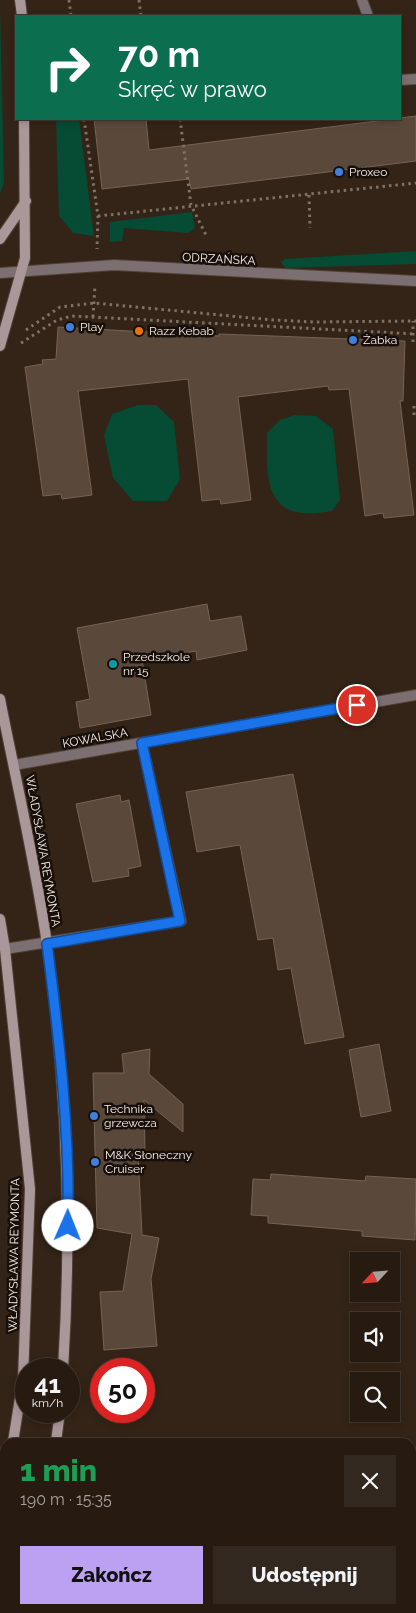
<!DOCTYPE html>
<html lang="pl">
<meta charset="utf-8">
<style>
body{margin:0;font-family:Raleway,sans-serif;background:#33281f;color:#f1f3f6;height:100vh;display:flex;flex-direction:column;font-size:19px;white-space:nowrap}
*{box-sizing:border-box;margin:0}
p{font-size:16px;color:#a4a19f}
.icon{flex:none;width:28px;height:28px;fill:none;stroke:currentColor;stroke-width:2;stroke-linecap:round;stroke-linejoin:round}
.map{position:relative;flex:1;overflow:hidden}
.panel{position:absolute;left:0px;top:1438px;width:416px;height:176px;display:flex;flex-direction:column;background:#271b11;border-radius:15px 15px 0 0;box-shadow:0 2px 8px #0003,0 0 0 1px #433931}
.panel>*{flex:none}
.top-card{position:absolute;left:15px;top:15px;width:386px;height:105px;border-radius:0px;box-shadow:0 2px 8px #0003,0 0 0 1px #433931;background:#0b6e4f;color:#fff;overflow:hidden}
.needle{width:32px;rotate:244deg}
.tools{position:absolute;left:350px;top:1252px;display:grid;gap:10px}
.tools a{display:grid;place-items:center;width:50px;height:50px;border-radius:0px;background:#271b11;box-shadow:0 2px 8px #0003,0 0 0 1px #433931;font-size:25px}
.speed{position:absolute;left:15px;top:1358px;display:flex;gap:10px;font-size:25px;font-weight:700;text-align:center}
.speed>*{display:grid;place-content:center;width:65px;height:65px;border-radius:50%;background:#271b11;box-shadow:0 2px 8px #0003,0 0 0 1px #433931;line-height:1}
.speed small{font-size:12px;font-weight:400}
.speed .limit{border:8px solid #d22;background:#fff;color:#111}
.pin{position:absolute;display:grid;place-items:center;width:42px;height:42px;color:#fff;margin:-21px;border:2px solid #fff;border-radius:50%;box-shadow:0 1px 5px #0007}
.me{position:absolute;width:55px;margin:-28px;rotate:1deg;stroke-linejoin:round;filter:drop-shadow(0 0 4px #0008)}
.turn{display:flex;align-items:center;gap:18px;height:105px;padding:0 20px;font-size:22px}
.turn .icon{width:65px;height:65px;stroke-width:2.5}
.turn b{display:block;font-size:35px;line-height:42px}
.round{display:grid;place-items:center;flex:none;width:52px;height:52px;border-radius:0px;background:#33281f}
.overview{display:flex;align-items:center;justify-content:space-between;height:85px;padding:0 20px}
h1{font-size:30px;font-weight:800;line-height:38px;color:#1e9e55}
.primary-button{display:flex;gap:10px;margin-top:auto;padding:10px 20px}
.primary-button a{flex:1;height:58px;border-radius:0px;background:#bca0f2;color:#111;font-size:20px;font-weight:800;line-height:58px;text-align:center}
.primary-button a+a{background:#33281f;color:#f1f3f6}
.map>svg:first-child{display:block}
</style>
<div class="map">
<svg width="416" height="1613" viewBox="0 0 416 1613">
<rect width="100%" height="100%" fill="#342417"/>
<path fill="#064b33" d="M 0,6 L 4,182 L 0,194 Z
M 56,119 L 79,119 L 94,236 L 73,233 L 59,216 Z
M 192,212 L 195,228 L 188,233 L 124,228 L 122,241 L 110,242 L 110,222 Z
M 416,251 L 416,264 L 285,268 L 281,262 L 285,259 Z
M 138,405 L 156,405 L 174,422 L 180,479 L 167,501 L 133,501 L 113,478 L 104,435 L 112,414 Z
M 295,415 L 316,416 L 333,429 L 340,500 L 332,511 C 266,523 266,486 267,433 L 280,420 Z"/>
<path fill="#5a483b" stroke="#766355" d="M 416,116 L 416,161 L 191,189 L 189,179 L 102,189 L 94,119 L 146,119 L 149,150 Z
M 58,327 L 219,336 L 219,334 L 405,341 L 403,401 L 400,401 L 414,515 L 384,518 L 383,513 L 365,516 L 349,389 L 329,390 L 328,386 L 238,397 L 251,500 L 221,504 L 220,499 L 202,501 L 188,379 L 78,391 L 92,495 L 62,499 L 61,494 L 43,496 L 25,367 L 43,364 L 42,360 L 56,359 Z
M 207,604 L 210,621 L 241,616 L 247,650 L 197,660 L 196,651 L 142,660 L 151,715 L 80,728 L 76,702 L 90,699 L 77,628 Z
M 293,774 L 344,1037 L 305,1044 L 291,968 L 278,970 L 273,938 L 258,940 L 240,845 L 197,852 L 186,792 Z
M 120,795 L 121,802 L 129,800 L 141,866 L 128,869 L 129,876 L 93,882 L 76,804 Z
M 379,1044 L 391,1111 L 361,1117 L 349,1050 Z
M 150,1049 L 149,1074 L 183,1104 L 183,1132 L 144,1100 L 145,1152 L 138,1153 L 142,1235 L 159,1238 L 151,1279 L 157,1346 L 104,1350 L 100,1292 L 123,1291 L 132,1234 L 97,1228 L 93,1073 L 124,1073 L 122,1054 Z
M 271,1174 L 365,1181 L 366,1176 L 416,1179 L 415,1240 L 362,1236 L 362,1231 L 268,1223 L 268,1216 L 251,1215 L 253,1179 L 270,1180 Z"/>
<g fill="none" stroke-linecap="round" stroke-linejoin="round">
<g stroke="#504034" stroke-width="12">
<path id="service" d="M 362,0 L 368,16
M 400,80 L 416,79
M 5,949 L 181,921 L 142,743"/>
</g>
<g stroke="#504034" stroke-width="12">
<path id="minor" d="M 0,273 L 114,265 L 416,281
M 14,765 L 416,695
M 51,1609 L 59,1613"/>
</g>
<g stroke="#504034" stroke-width="12">
<path id="secondary" d="M 20,0 L 22,16
M 0,239 L 26,201
M 0,346 L 25,258 L 24,119
M 0,699 C 16,781 35,861 47,944 C 67,1085 72,1227 63,1369
M 0,919 L 5,949 L 30,1189 L 23,1379 L 13,1442
M 56,1442 L 60,1411
M 0,1524 L 5,1492
M 28,1613 L 29,1609"/>
</g>
<path stroke="#7f7166" stroke-width="3" stroke-dasharray="2.5 4" stroke-linecap="butt" d="M 69,0 L 71,16
M 139,0 L 141,16
M 84,119 L 98,216 L 97,249
M 180,119 L 191,205 L 206,235
M 309,195 L 310,228
M 98,216 L 416,183
M 93,317 L 95,285
M 26,330 L 60,307 L 94,303 L 273,320 L 314,322 L 416,321
M 413,342 L 413,321
M 21,343 L 57,320 L 72,316 L 416,334
M 414,406 L 414,416"/>
<use href="#service" stroke="#7b6f71" stroke-width="10"/>
<use href="#minor" stroke="#7b6f71" stroke-width="10"/>
<use href="#secondary" stroke="#aa979a" stroke-width="10"/>
</g>
<g fill="none" stroke-linecap="round" stroke-linejoin="round">
<g stroke="#114b97" stroke-width="12">
<path id="route" d="M 68,1226 C 70,1132 59,1037 47,944 L 180,921 L 142,743 L 357,705"/>
</g>
<use href="#route" stroke="#1a73e8" stroke-width="9"/>
</g>
<g fill="#3f7fe0" stroke="#160f0a" stroke-width="2">
<circle cx="339" cy="172" r="5"/>
<circle cx="70" cy="327" r="5"/>
<circle cx="353" cy="340" r="5"/>
<circle cx="94" cy="1116" r="5"/>
<circle cx="95" cy="1162" r="5"/>
</g>
<circle fill="#e8710a" stroke="#160f0a" stroke-width="2" cx="139" cy="331" r="5"/>
<circle fill="#0f9aa8" stroke="#160f0a" stroke-width="2" cx="113" cy="664" r="5"/>
<g text-anchor="middle" dominant-baseline="central" stroke-width="5" stroke-linejoin="round" paint-order="stroke">
<g font-size="12" fill="#faefe7" stroke="#160f0a" text-anchor="start">
<text x="349" y="172">Proxeo</text>
<text x="80" y="327">Play</text>
<text x="149" y="331">Razz Kebab</text>
<text x="363" y="340">Żabka</text>
<text x="123" y="657">Przedszkole<tspan x="123" dy="14">nr 15</tspan></text>
<text x="104" y="1109">Technika<tspan x="104" dy="14">grzewcza</tspan></text>
<text x="105" y="1155">M&amp;K Słoneczny<tspan x="105" dy="14">Cruiser</tspan></text>
</g>
<g font-size="12" fill="#faefe7" stroke="#160f0a">
<text transform="translate(219 259) rotate(3)">ODRZAŃSKA</text>
<text transform="translate(95 738) rotate(-10)">KOWALSKA</text>
<text transform="translate(43 851) rotate(80)">WŁADYSŁAWA REYMONTA</text>
<text transform="translate(14 1255) rotate(-89)">WŁADYSŁAWA REYMONTA</text>
</g>
</g>
</svg>
<div class="tools">
<a><svg class="needle" viewBox="-14 -14 28 28"><path d="M0-13l5 13h-10z" fill="#e53935"/><path d="M0 13l5-13h-10z" fill="#a4a19f"/></svg></a>
<a><svg class="icon" aria-label="sound" viewBox="0 0 24 24"><path d="M4 9h4l5-4v14l-5-4H4zM17 9q2 3 0 6"/></svg></a>
<a><svg class="icon" aria-label="search" viewBox="0 0 24 24"><circle cx="10" cy="10" r="6"/><path d="M15 15l6 6"/></svg></a>
</div>
<div class="speed"><div>41<small>km/h</small></div><div class="limit">50</div></div>
<div class="pin" style="left:357px;top:705px;background:#d93025"><svg class="icon" aria-label="arrive" viewBox="0 0 24 24"><path d="M6 21V4h12l-3 4 3 4H6"/></svg></div>
<svg class="me" style="left:68px;top:1226px" viewBox="-20 -20 40 40"><circle r="19" fill="#fff"/><path d="M0-13L10 11 0 6-10 11z" fill="#1a73e8"/></svg>
<div class="top-card">
<div class="turn"><svg class="icon" aria-label="right" viewBox="0 0 24 24"><path d="M7 20v-9h11M14 6l5 5-5 5"/></svg><div><b>70 m</b>Skręć w prawo</div></div>
</div>
<section class="panel">
<div class="overview"><div><h1>1 min</h1><p>190 m · 15:35</p></div><a class="round"><svg class="icon" aria-label="close" viewBox="0 0 24 24"><path d="M6 6l12 12M18 6L6 18"/></svg></a></div>
<div class="primary-button"><a>Zakończ</a><a>Udostępnij</a></div>
</section>
</div>
